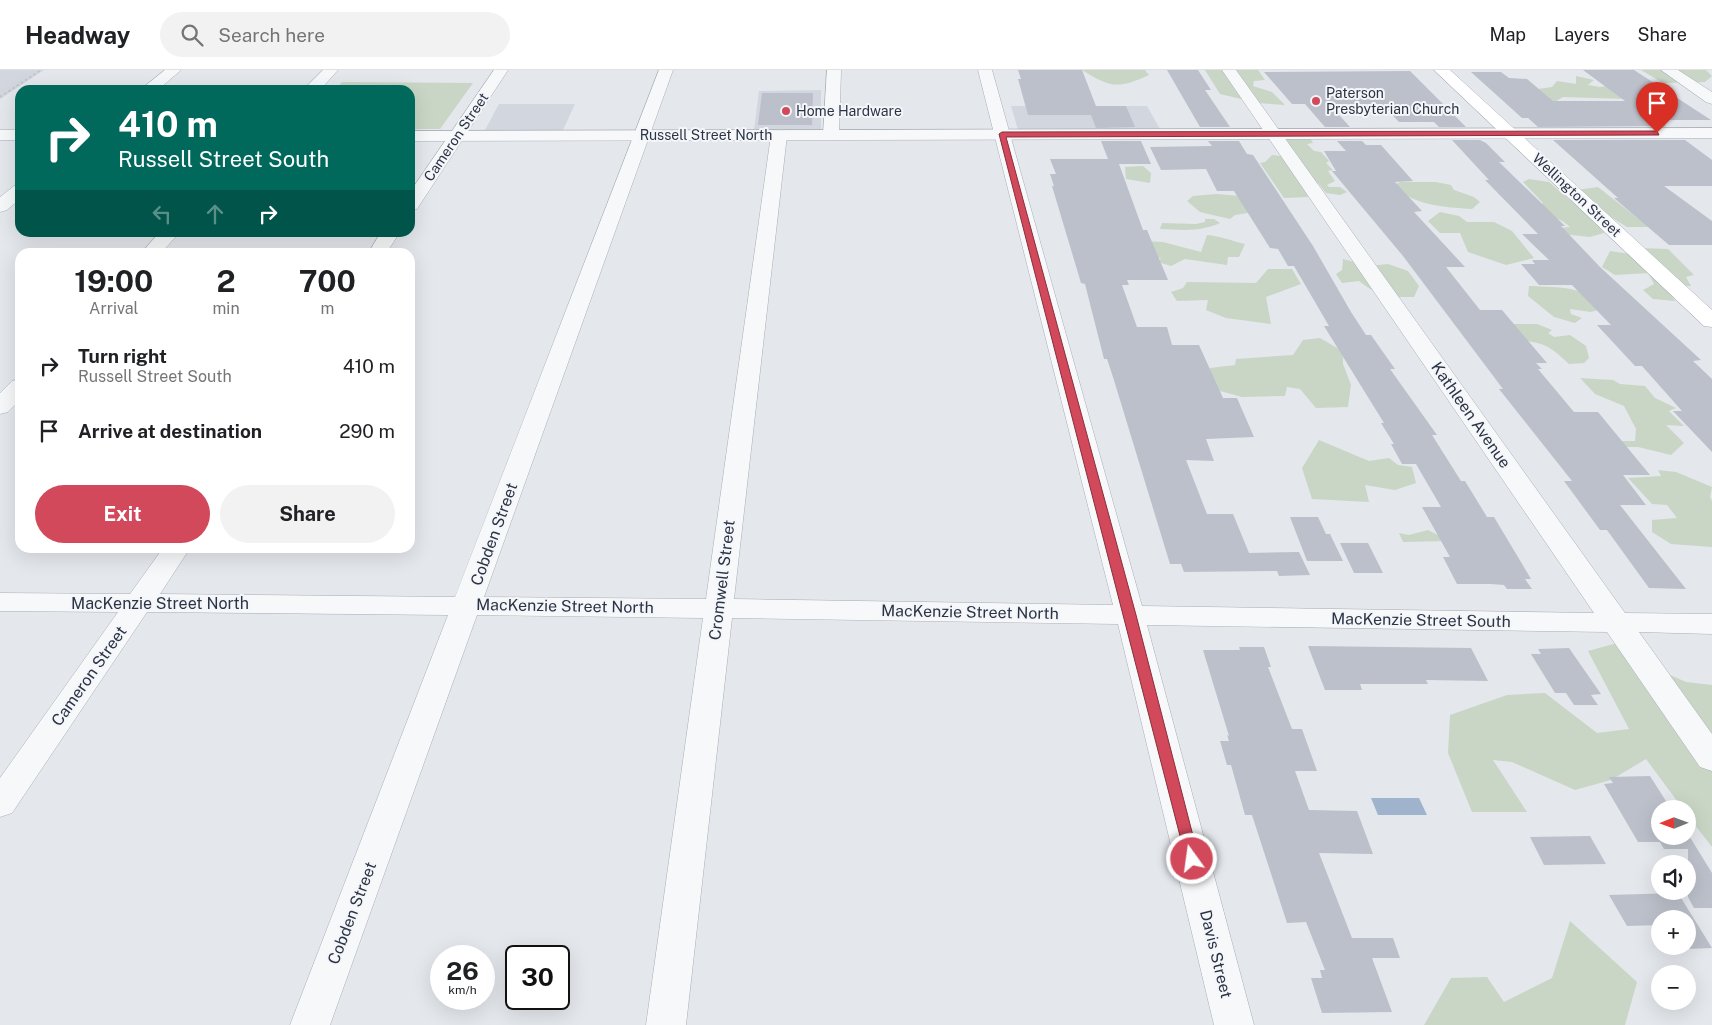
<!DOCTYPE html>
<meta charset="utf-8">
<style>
body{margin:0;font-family:"Public Sans",sans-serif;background:#f2f2f2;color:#202124;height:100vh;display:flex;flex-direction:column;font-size:19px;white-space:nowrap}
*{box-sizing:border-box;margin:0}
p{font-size:16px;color:#757577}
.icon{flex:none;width:28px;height:28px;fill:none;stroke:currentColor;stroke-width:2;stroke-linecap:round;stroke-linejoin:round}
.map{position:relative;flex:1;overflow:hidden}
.sheet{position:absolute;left:15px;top:178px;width:400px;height:305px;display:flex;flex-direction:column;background:#fff;border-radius:15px;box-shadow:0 5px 20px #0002}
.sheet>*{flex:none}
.hud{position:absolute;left:15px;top:15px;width:400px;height:152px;border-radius:15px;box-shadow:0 5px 20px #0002;background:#00695c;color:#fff;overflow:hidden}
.needle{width:32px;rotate:269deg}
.fabs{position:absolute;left:1651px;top:730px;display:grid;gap:10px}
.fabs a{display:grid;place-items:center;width:45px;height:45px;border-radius:50%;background:#fff;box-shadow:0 5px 20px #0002;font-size:25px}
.speed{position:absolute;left:430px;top:875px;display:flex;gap:10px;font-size:25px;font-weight:700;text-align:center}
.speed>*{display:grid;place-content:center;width:65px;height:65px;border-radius:50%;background:#fff;box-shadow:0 5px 20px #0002;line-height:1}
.speed small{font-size:12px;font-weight:400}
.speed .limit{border:2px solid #111;border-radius:8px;background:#fff;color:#111}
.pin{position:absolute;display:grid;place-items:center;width:42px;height:42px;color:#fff;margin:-51px -21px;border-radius:50% 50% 50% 0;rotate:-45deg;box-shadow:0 0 5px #0007}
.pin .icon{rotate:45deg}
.me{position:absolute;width:55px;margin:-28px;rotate:346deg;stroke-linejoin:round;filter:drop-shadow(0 0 4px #0008)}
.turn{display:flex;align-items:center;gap:18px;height:105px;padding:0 20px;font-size:22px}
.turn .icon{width:65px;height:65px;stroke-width:2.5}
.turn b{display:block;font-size:35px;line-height:42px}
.lanes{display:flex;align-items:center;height:48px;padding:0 20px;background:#0003;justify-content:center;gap:25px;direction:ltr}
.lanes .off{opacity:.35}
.eta{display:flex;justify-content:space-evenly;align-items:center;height:85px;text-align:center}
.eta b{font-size:30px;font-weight:700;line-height:35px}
.button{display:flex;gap:10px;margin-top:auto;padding:10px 20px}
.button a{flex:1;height:58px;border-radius:30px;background:#d1495b;color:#fff;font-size:20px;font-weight:700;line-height:58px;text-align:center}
.button a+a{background:#f2f2f2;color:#202124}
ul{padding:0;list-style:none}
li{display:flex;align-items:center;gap:15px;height:65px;padding:0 20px}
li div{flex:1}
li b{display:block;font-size:19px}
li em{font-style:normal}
header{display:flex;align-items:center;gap:30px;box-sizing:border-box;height:70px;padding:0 25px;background:#fff;border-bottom:1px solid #e0e0e0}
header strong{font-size:24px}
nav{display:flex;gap:28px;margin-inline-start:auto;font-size:18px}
.search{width:350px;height:45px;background:#f2f2f2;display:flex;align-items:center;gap:12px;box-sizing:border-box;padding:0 18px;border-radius:28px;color:#757577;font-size:19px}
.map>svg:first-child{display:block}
</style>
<header>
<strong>Headway</strong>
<div class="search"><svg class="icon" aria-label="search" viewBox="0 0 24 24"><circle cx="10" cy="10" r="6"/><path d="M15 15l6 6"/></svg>Search here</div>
<nav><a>Map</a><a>Layers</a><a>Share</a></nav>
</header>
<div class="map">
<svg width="1712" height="955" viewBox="0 0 1712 955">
<rect width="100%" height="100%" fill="#e4e7ec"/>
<path fill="#d2d6de" d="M 0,0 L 44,0 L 0,29 Z
M 821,20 L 821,59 L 754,60 L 759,21 Z
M 499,34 L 575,34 L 563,60 L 485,60 Z
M 1011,36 L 1147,36 L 1160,59 L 1018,60 Z"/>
<path fill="#c9d6c5" d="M 1082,0 L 1145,0 L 1149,5 C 1118,19 1111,18 1082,0 Z
M 1205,0 L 1258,0 L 1265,10 L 1254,11 L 1253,16 L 1272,22 L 1285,35 L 1258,33 L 1220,24 Z
M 1641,0 L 1706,0 L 1712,6 L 1705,12 L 1663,13 Z
M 1576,6 L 1594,10 L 1588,15 L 1600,17 L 1613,15 L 1626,29 L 1563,27 L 1556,31 L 1560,35 L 1531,20 L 1552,17 L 1557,11 L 1576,14 Z
M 342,12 L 473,13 L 440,59 L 410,59 L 410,20 L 335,20 Z
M 1288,66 L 1309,66 L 1313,73 L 1307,74 L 1314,81 L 1321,82 L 1329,91 L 1326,93 L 1333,100 L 1328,101 L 1335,111 L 1327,115 L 1329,117 L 1340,117 L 1347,122 L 1340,125 L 1326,123 L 1318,113 L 1301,113 L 1308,127 L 1284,128 L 1260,93 L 1265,92 L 1272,85 L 1298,88 L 1298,85 L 1281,84 L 1276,75 Z
M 1143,96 L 1151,103 L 1150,113 L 1126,109 L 1125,97 Z
M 1529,109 L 1549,112 L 1570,130 L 1580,134 L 1577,120 L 1598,117 L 1640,150 L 1667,157 L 1627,157 L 1609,146 L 1594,146 L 1604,163 L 1590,167 L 1563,164 L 1558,158 L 1570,157 C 1561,148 1549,146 1538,138 L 1543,133 L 1523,112 Z
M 1400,112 L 1436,112 L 1451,115 L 1454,120 L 1474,127 L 1480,132 L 1472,139 C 1443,137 1416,136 1393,116 Z
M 1216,124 L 1241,126 L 1261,141 L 1235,145 L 1230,149 L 1200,142 L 1187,131 L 1193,126 Z
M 1440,142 L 1459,146 L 1467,152 L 1494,152 L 1512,161 L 1534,188 L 1506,195 L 1468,182 L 1460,163 L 1440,163 L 1428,151 Z
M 1205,149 L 1214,149 L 1220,153 C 1200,162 1182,160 1160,159 L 1162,153 L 1196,154 L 1205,152 Z
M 1207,165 C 1221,166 1231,171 1245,174 L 1239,187 L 1228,187 L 1227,195 L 1185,189 L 1171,196 L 1158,192 L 1161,188 L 1144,187 L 1121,170 L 1163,172 L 1201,182 Z
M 1639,178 L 1668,179 L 1694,205 L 1686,207 L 1691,216 L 1666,216 L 1675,231 L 1653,229 L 1643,220 L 1654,214 L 1648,203 L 1615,205 L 1602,197 L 1610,181 L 1630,184 Z
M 1343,189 L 1370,196 L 1388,194 L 1408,201 L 1419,216 L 1414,227 C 1390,227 1379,227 1359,211 L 1342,213 L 1336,204 L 1342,200 Z
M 1268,199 L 1292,199 L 1301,214 L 1266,227 L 1271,254 L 1226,248 L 1206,240 L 1208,230 L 1177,231 L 1171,222 L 1183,218 L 1187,212 L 1256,213 Z
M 1529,216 C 1564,218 1578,215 1608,237 L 1591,242 L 1570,239 L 1571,244 L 1582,248 L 1575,253 L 1554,247 L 1528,226 Z
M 1513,254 L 1537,254 L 1552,260 L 1548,263 L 1554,267 L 1570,265 L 1586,276 L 1589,288 L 1584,293 L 1569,294 C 1549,275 1543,272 1516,270 Z
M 1320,268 L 1339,279 L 1343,287 L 1343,294 L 1351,315 L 1348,337 L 1316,338 L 1300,319 L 1287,317 L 1285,326 L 1242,327 L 1209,318 L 1210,298 L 1235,295 L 1236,289 L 1293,285 L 1303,270 Z
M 1580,308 L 1613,310 L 1620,314 L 1645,316 L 1655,328 L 1676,338 L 1669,341 L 1684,356 L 1666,355 L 1684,373 L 1671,385 L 1638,377 L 1622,377 L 1618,371 L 1635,371 L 1636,359 L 1624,336 L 1595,324 Z
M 1319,370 L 1369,391 L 1389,388 L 1398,395 L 1412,397 L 1416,413 L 1395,420 L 1365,415 L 1369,432 L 1312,429 L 1302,398 Z
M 1658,400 L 1676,402 L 1712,417 L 1710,427 L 1712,431 L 1712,477 L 1671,474 L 1652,462 L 1652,450 L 1677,448 L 1667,435 L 1652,434 L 1628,408 L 1661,406 Z
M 1428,460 L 1449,471 L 1403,472 L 1399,463 L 1409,465 Z
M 1621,572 L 1643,593 L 1686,612 L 1712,615 L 1712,777 L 1688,746 L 1688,739 L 1683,739 L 1646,689 L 1611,710 L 1575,720 L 1512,692 L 1493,690 L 1527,742 L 1472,742 L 1448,683 L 1450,645 L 1507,625 L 1545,623 L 1597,663 L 1629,659 L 1588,581 Z
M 1570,851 L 1637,912 L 1625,955 L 1424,955 L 1451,908 L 1487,907 L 1504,932 L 1552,908 Z"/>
<path fill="#9fb4cc" d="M 1371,728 L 1419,728 L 1427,745 L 1378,745 Z"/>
<path fill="#bbc0ca" d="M 1018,0 L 1082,0 L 1096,36 L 1126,36 L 1135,57 L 1096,58 L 1091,45 L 1028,45 L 1018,9 L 1021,9 Z
M 1167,0 L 1198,0 L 1211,20 L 1205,20 L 1230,57 L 1200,57 Z
M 1583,0 L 1634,0 L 1711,50 L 1658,50 L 1666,56 L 1538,57 L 1528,48 L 1522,48 L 1471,2 L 1501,2 L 1509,8 L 1527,9 L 1553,31 L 1625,31 Z
M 1410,1 L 1466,57 L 1439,57 L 1434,52 L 1399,52 L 1382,34 L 1329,34 L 1350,57 L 1325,57 L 1305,34 L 1292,34 L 1264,2 Z
M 762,23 L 813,23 L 812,55 L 758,55 Z
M 1480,70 L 1486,73 L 1505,92 L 1499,92 L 1565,156 L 1561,156 L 1600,197 L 1701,290 L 1693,291 L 1712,309 L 1712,382 L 1673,341 L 1682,341 L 1642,296 L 1635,296 L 1597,255 L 1611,255 L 1572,215 L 1539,215 L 1521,194 L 1535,194 L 1532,190 L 1549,190 L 1522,164 L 1538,164 L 1485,110 L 1489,110 L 1452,70 Z
M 1553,70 L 1685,70 L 1712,90 L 1712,116 L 1664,116 L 1712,151 L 1712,175 L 1669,175 L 1614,128 L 1618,128 Z
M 1101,71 L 1141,71 L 1151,94 L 1119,94 L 1143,160 L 1147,160 L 1168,210 L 1127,210 L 1129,215 L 1122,215 L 1137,257 L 1167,257 L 1172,275 L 1199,275 L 1223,328 L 1237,328 L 1254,367 L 1206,369 L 1214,391 L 1186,390 L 1207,444 L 1233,444 L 1249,483 L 1299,482 L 1310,505 L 1279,506 L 1277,501 L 1184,502 L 1181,494 L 1170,494 L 1113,307 L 1107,289 L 1104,289 L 1085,214 L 1081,213 L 1052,116 L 1054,116 L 1050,104 L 1056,104 L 1050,89 L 1108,89 Z
M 1208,71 L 1239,71 L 1247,84 L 1253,85 L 1313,176 L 1351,242 L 1366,265 L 1371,265 L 1395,299 L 1390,299 L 1437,365 L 1432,365 L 1461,411 L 1465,411 L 1487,447 L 1494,447 L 1531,509 L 1525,509 L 1532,519 L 1507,519 L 1504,515 L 1491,514 L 1457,514 L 1443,487 L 1450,487 L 1422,437 L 1441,437 L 1416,394 L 1402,394 L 1391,374 L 1394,374 L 1381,353 L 1384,353 L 1324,256 L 1329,256 L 1294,196 L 1288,196 L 1278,179 L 1270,178 L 1234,121 L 1217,121 L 1206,99 L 1161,100 L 1150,77 L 1212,76 Z
M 1337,71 L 1362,71 L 1366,75 L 1381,75 L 1413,111 L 1395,112 L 1422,141 L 1414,142 L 1465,197 L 1446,197 L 1480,240 L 1502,240 L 1547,293 L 1536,293 L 1542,299 L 1538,299 L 1574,342 L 1598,342 L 1650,405 L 1623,405 L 1646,435 L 1620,435 L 1686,519 L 1649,518 L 1607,460 L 1600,460 L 1564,411 L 1572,411 L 1499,319 L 1503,319 L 1403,186 L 1332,101 L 1336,101 L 1324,81 L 1346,81 Z
M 1290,447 L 1318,447 L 1326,464 L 1330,464 L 1343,491 L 1307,491 Z
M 1340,473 L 1368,473 L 1383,503 L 1354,503 Z
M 1308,576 L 1471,578 L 1488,611 L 1426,610 L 1428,614 L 1360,614 L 1362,620 L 1325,620 Z
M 1239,577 L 1264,577 L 1271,597 L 1268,597 L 1292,659 L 1302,659 L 1317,701 L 1295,701 L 1309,740 L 1357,741 L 1373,784 L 1319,783 L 1352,868 L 1393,868 L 1400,888 L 1372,888 L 1392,942 L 1322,943 L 1311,908 L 1322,908 L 1320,900 L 1325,900 L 1306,852 L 1287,853 L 1252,745 L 1245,745 L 1231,695 L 1227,695 L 1220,671 L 1229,671 L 1227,665 L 1229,666 L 1203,580 L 1240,580 Z
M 1569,578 L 1601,624 L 1591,625 L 1598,635 L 1574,635 L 1566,623 L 1555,623 L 1531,584 L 1541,584 L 1538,579 Z
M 1650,706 L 1671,739 L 1660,739 L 1660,766 L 1688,766 L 1688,764 L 1712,803 L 1712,838 L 1694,838 L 1688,827 L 1688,779 L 1664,779 L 1660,772 L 1638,772 L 1604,714 L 1613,713 L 1609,707 Z
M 1590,766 L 1606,794 L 1544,795 L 1530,767 Z
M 1678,823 L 1712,878 L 1686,879 L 1688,849 L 1660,849 L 1660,855 L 1627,856 L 1609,825 Z"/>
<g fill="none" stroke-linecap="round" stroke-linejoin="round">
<g stroke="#a9aeb7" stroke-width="1">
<path id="minor" d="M 323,0 L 338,0 L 320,20 L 303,20 Z
M 494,0 L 508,0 L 417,139 L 410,141 L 410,122 Z
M 659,0 L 673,0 L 484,527 L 706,529 L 771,65 L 773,61 L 785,61 L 787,65 L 734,529 L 1113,535 L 978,0 L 992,0 L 1142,536 L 1594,543 L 1222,0 L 1236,0 L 1625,543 L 1712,544 L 1712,564 L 1639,562 L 1712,664 L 1712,701 L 1700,697 L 1607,562 L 1147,555 L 1254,955 L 1214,955 L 1118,554 L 732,548 L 686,955 L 646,955 L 703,548 L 477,545 L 330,955 L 290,955 L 448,545 L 147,542 L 12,743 L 0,747 L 0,708 L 118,542 L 0,541 L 0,523 L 130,524 L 163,478 L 190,478 L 160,524 L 455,527 Z
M 827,0 L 841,0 L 839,65 L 837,69 L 825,69 L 823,65 Z
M 1661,0 L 1678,0 L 1712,22 L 1712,34 L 1706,32 Z
M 160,162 L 180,162 L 162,182 L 142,182 Z
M 381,162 L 400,162 L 387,182 L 369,182 Z
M 20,309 L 20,330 L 8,342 L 0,344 L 0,323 L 12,311 Z"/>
</g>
<g stroke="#a9aeb7" stroke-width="1">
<path id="tertiary" d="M 165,0 L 181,0 L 158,20 L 140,20 Z
M 1712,58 L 1712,68 L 410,71 L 410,61 Z
M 0,60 L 20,60 L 20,70 L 0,70 Z
M 20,115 L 20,129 L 7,140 L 0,142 L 0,127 L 14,116 Z"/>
</g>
<g stroke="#a9aeb7" stroke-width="1">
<path id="secondary" d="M 1434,0 L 1450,0 L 1712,240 L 1712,257 L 1704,256 Z"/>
</g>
<path stroke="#c2c5cb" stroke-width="2" stroke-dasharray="2.5 2.5" stroke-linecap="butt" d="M 0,27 L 41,0"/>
<use href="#minor" fill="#f7f8fa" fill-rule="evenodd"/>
<use href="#tertiary" fill="#f7f8fa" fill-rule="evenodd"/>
<use href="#secondary" fill="#fff" fill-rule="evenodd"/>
</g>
<path fill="#d1495b" stroke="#882f3b" d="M 1657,61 L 1659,65 L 1006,67 L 1136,545 L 1199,789 L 1197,793 L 1187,793 L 999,64 L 1002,62 Z"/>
<g fill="#d1495b" stroke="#f4f6f9" stroke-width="2">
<circle cx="1316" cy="31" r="5"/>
<circle cx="786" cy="41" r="5"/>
</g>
<g text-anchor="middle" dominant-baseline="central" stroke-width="4" stroke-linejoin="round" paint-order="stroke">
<g font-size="14" fill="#2b3445" stroke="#f4f6f9" text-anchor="start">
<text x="1326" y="23">Paterson<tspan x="1326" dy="16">Presbyterian Church</tspan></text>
<text x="796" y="41">Home Hardware</text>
</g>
<g font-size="14" fill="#2b3445" stroke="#f4f6f9">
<text x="706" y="65">Russell Street North</text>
<text transform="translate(456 67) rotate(-56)">Cameron Street</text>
<text transform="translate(1577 125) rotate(43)">Wellington Street</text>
</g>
<g font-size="16" fill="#2b3445" stroke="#f4f6f9">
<text transform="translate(1471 345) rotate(55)">Kathleen Avenue</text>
<text transform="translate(494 464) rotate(-70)">Cobden Street</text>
<text transform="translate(722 510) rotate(-83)">Cromwell Street</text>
<text x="160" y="533">MacKenzie Street North</text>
<text transform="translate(565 536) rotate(1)">MacKenzie Street North</text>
<text transform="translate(970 542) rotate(1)">MacKenzie Street North</text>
<text transform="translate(1421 550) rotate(1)">MacKenzie Street South</text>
<text transform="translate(89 606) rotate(-55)">Cameron Street</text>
<text transform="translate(352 843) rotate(-69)">Cobden Street</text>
<text transform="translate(1216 884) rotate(76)">Davis Street</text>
</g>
</g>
</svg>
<div class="fabs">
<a><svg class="needle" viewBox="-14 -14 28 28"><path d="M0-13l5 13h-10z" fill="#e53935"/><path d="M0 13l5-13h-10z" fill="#757577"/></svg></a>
<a><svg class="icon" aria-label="sound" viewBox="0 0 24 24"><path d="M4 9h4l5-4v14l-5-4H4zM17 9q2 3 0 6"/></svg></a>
<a>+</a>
<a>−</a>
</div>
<div class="speed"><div>26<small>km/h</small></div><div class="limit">30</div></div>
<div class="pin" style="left:1657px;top:63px;background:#d93025"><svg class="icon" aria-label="arrive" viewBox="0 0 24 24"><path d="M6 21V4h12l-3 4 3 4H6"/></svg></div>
<svg class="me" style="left:1192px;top:789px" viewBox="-20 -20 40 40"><circle r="17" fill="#d1495b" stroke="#fff" stroke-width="3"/><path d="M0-11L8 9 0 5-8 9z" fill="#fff"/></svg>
<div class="hud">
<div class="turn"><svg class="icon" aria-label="right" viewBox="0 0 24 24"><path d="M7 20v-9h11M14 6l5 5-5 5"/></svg><div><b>410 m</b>Russell Street South</div></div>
<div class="lanes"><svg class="icon off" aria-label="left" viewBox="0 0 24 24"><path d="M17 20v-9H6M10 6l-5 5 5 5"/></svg><svg class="icon off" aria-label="ahead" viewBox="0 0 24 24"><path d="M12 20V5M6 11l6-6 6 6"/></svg><svg class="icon" aria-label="right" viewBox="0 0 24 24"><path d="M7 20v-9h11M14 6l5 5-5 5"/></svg></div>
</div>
<section class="sheet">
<div class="eta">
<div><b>19:00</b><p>Arrival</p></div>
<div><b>2</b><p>min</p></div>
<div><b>700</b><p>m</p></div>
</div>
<ul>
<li><svg class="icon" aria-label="right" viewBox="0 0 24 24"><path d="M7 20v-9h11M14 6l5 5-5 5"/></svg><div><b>Turn right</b><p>Russell Street South</p></div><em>410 m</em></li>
<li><svg class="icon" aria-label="arrive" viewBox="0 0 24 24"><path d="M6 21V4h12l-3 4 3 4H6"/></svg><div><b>Arrive at destination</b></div><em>290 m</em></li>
</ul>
<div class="button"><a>Exit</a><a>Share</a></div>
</section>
</div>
